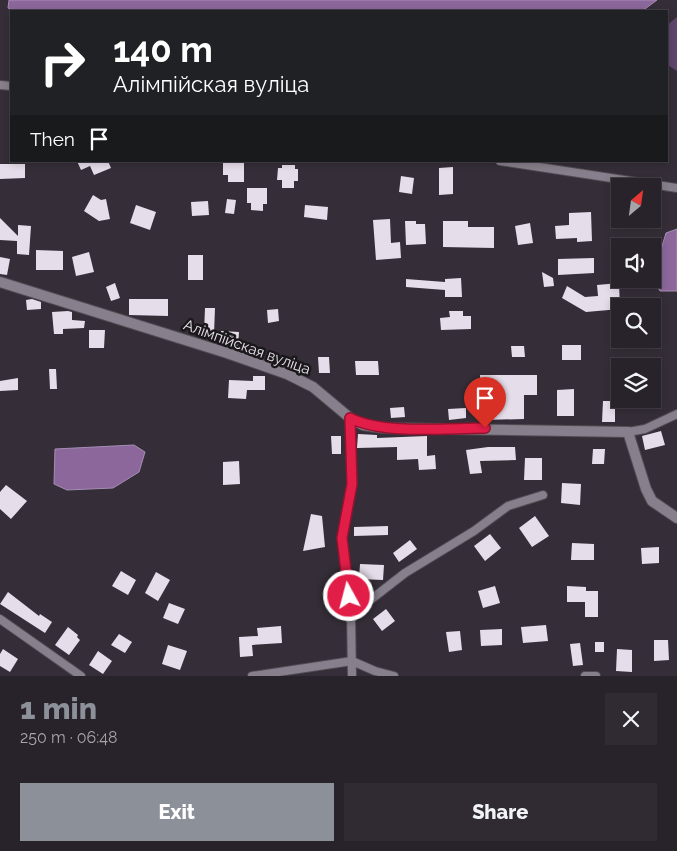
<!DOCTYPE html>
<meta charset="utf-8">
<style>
body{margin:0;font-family:Raleway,sans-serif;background:#302a32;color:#f1f3f6;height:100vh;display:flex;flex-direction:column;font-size:19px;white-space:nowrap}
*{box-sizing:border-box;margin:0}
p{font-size:16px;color:#a5a4a8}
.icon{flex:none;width:28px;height:28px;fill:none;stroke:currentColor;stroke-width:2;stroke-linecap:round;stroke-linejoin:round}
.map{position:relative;height:676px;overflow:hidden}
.side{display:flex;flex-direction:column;background:#28222a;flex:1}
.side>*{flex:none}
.top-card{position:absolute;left:10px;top:10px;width:658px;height:152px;border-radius:0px;box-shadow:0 2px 8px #0003,0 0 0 1px #443f47;background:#202124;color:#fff;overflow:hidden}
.needle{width:32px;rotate:29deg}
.fabs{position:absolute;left:611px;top:178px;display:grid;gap:10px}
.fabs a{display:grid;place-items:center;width:50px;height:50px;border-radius:0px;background:#28222a;box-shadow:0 2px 8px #0003,0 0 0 1px #443f47;font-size:25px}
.pin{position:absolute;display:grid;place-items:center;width:42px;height:42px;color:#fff;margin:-51px -21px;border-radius:50% 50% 50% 0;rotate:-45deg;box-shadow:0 0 5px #0007}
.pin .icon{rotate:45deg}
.me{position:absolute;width:55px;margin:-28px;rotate:353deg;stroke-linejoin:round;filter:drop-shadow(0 0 4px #0008)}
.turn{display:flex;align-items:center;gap:18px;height:105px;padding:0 20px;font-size:22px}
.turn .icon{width:65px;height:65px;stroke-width:2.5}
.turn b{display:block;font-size:35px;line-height:42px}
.then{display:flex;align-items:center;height:48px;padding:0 20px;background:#0003;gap:10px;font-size:19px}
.round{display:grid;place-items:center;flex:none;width:52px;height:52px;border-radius:0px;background:#302a32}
.summary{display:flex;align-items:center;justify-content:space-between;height:85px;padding:0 20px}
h1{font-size:30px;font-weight:800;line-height:38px;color:#8c9099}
.cta{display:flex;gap:10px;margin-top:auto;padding:10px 20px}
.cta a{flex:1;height:58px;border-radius:0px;background:#8c9099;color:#fff;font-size:20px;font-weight:800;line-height:58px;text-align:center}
.cta a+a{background:#302a32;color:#f1f3f6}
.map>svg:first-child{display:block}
</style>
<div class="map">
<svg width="677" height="676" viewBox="0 0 677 676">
<rect width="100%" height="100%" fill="#352e38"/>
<path fill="#5f456c" d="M 677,17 L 677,71 L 666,64 L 666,26 Z"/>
<path fill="#8b679c" stroke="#a78db4" d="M 9,0 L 657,0 L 642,11 L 13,11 L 8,8 Z
M 677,229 L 677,291 L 660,291 L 652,279 L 666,233 Z
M 134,445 L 145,452 L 139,472 L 113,488 L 67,490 L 54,484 L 55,449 Z"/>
<path fill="#e6ddea" d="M 77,161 L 108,161 L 111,168 L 94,175 L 90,166 L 81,170 Z
M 241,161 L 244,163 L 244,182 L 228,182 L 228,175 L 223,175 L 223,162 Z
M 0,164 L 25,164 L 25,178 L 0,179 Z
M 282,165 L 295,165 L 295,169 L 298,169 L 298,181 L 294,181 L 294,188 L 282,188 L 282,180 L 277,180 L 278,168 L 282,168 Z
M 453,167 L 453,194 L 439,195 L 439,168 Z
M 401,176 L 414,178 L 412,194 L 399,192 Z
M 247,188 L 267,188 L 267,204 L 263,204 L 263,211 L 251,210 L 251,203 L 247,203 Z
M 93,195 L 101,200 L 106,199 L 110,219 L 99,221 L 84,211 Z
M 227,199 L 236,200 L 234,214 L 225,213 Z
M 208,201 L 209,215 L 192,216 L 191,202 Z
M 136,205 L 156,212 L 150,230 L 130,223 Z
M 305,205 L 328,207 L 327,220 L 304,217 Z
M 591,212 L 592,241 L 577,242 L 577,238 L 556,239 L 555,226 L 569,225 L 569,213 Z
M 0,218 L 18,236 L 18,225 L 31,226 L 29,255 L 17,254 L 17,241 L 0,240 Z
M 390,219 L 391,243 L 400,242 L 401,258 L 376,260 L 373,220 Z
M 405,221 L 416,221 L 416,224 L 425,224 L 426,244 L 406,245 Z
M 443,221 L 468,221 L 468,227 L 494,227 L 494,248 L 443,247 Z
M 530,223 L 533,243 L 518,245 L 515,226 Z
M 36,250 L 63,251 L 63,270 L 36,270 Z
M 89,252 L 94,272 L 76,276 L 72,257 Z
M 188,255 L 203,255 L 203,280 L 188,280 Z
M 0,257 L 10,259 L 7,275 L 0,274 Z
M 594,258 L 594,273 L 558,275 L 558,259 Z
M 542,272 L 553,278 L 554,286 L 544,287 Z
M 461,278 L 462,297 L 445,297 L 445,290 L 406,287 L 406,279 L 445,282 L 445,279 Z
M 115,283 L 120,298 L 111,301 L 106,287 Z
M 619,283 L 620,309 L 586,312 L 562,298 L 567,286 L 585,297 L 598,296 L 597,285 Z
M 32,299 L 41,302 L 41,309 L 27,310 L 26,300 Z
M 129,299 L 168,299 L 168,316 L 129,315 Z
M 205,308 L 215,308 L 214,334 L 204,333 Z
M 278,309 L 279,321 L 268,323 L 267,310 Z
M 68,311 L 72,312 L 72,320 L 85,321 L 84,328 L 63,329 L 63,334 L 54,334 L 52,312 Z
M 449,311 L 463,311 L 463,316 L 471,316 L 471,329 L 441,330 L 440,318 L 450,317 Z
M 89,330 L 105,330 L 104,348 L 89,348 Z
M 221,331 L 239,332 L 238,347 L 221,344 Z
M 562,345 L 581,345 L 581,360 L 562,360 Z
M 511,346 L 524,346 L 525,357 L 512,357 Z
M 318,357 L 329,357 L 330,373 L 319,373 Z
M 355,361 L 378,361 L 379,375 L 356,375 Z
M 49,369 L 56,369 L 57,389 L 50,389 Z
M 480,375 L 537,375 L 537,395 L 524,395 L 524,419 L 482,420 Z
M 253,376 L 265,376 L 265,390 L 247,390 L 246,399 L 228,398 L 229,380 L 253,381 Z
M 18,378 L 18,390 L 0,391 L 0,381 Z
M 574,389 L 574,416 L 557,416 L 557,390 Z
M 603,401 L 615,401 L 615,422 L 602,422 Z
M 404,407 L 405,417 L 391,418 L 390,408 Z
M 466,408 L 466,418 L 449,420 L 448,409 Z
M 661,431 L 665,445 L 645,450 L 642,436 Z
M 358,434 L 377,435 L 377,438 L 427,436 L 427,456 L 435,455 L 436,469 L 419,470 L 418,459 L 397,460 L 397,447 L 357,448 Z
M 331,436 L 341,436 L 341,454 L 332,454 Z
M 488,447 L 515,447 L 516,460 L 480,461 L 482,473 L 470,474 L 466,450 Z
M 593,449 L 605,449 L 604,464 L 592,464 Z
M 525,458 L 542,458 L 542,480 L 524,480 Z
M 239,461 L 240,484 L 223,485 L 223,462 Z
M 562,483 L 581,484 L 580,505 L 561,503 Z
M 6,485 L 27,501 L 11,519 L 0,509 L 0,492 Z
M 311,514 L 322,516 L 325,547 L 303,551 Z
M 535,516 L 549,536 L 532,547 L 519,528 Z
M 388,526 L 388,535 L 354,536 L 354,527 Z
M 490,534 L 501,548 L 485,561 L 474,546 Z
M 410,540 L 417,549 L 399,562 L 393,553 Z
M 572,543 L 594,544 L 594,560 L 571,560 Z
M 659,547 L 659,563 L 642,564 L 641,548 Z
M 360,564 L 384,565 L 383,580 L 359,579 Z
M 121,571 L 136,580 L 128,595 L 112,586 Z
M 156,572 L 170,580 L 158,601 L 145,593 Z
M 495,586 L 500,603 L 483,608 L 478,591 Z
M 567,586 L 586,587 L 586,591 L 598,591 L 598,617 L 585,617 L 585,602 L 567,602 Z
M 8,592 L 39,616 L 40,614 L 52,622 L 45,633 L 0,604 Z
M 169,603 L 185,609 L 178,624 L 163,618 Z
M 386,609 L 395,621 L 382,631 L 373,619 Z
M 546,625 L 548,641 L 523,643 L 521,627 Z
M 281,626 L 282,643 L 252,645 L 253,656 L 240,657 L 239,637 L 258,636 L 257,628 Z
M 68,627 L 78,635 L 77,637 L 80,640 L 69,655 L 55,645 Z
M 502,629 L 502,645 L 481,646 L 480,630 Z
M 460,631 L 462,650 L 449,652 L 446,632 Z
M 119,634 L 132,642 L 125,653 L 111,645 Z
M 654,640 L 668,640 L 669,660 L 654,661 Z
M 595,642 L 604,642 L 604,652 L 595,652 Z
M 580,643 L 583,665 L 573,666 L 570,644 Z
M 168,645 L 187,651 L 180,670 L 162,664 Z
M 3,649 L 18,659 L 10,672 L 0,666 L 0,654 Z
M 617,649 L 632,650 L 632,672 L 616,671 Z
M 98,651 L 112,661 L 103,674 L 89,665 Z"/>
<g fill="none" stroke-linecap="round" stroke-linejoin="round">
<g stroke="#514c54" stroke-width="10">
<path id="minor" d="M 0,85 L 11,86
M 500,161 L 677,188
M 350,418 L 352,484 L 342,538 L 351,615 L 352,676
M 628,432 L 645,429 L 677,414
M 351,615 L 405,573 L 474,531 L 508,506 L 543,495
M 0,619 L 81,676
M 252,676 L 352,661 L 375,671 L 394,676
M 585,676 L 596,676"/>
</g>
<g stroke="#514c54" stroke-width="12">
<path id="tertiary" d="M 0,282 L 227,353 L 287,374 L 313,387 L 350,418 L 363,425 L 383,428 L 628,432 L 646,489 L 652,501 L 677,518"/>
</g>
<use href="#minor" stroke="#877f8b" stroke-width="8"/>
<use href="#tertiary" stroke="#877f8b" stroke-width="10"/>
</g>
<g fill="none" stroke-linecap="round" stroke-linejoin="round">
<g stroke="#92132f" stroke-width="12">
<path id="route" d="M 349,596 L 342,538 L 352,484 L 350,418 C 384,435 446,428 485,428"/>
</g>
<use href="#route" stroke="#e11d48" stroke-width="9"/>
</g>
<g text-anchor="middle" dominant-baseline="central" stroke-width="5" stroke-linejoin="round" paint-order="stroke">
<g font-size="15" fill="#e9e5ec" stroke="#1b181c">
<text transform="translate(247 347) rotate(20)">Алімпійская вуліца</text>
</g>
</g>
</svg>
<div class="fabs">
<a><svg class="needle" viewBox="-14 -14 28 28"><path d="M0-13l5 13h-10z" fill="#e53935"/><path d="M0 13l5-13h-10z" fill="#a5a4a8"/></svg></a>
<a><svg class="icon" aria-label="sound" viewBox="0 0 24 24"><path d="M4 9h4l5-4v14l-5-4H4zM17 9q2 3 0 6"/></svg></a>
<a><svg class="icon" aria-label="search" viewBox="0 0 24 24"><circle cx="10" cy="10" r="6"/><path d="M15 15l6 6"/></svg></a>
<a><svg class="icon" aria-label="layers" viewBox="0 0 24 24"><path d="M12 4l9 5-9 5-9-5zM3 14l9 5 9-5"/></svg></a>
</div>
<div class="pin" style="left:485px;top:428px;background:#d93025"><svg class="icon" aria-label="arrive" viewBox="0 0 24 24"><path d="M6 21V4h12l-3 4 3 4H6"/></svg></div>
<svg class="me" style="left:349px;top:596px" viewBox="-20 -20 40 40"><circle r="17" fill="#e11d48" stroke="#fff" stroke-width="3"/><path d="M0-11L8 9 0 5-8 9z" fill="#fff"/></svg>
<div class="top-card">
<div class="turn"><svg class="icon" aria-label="right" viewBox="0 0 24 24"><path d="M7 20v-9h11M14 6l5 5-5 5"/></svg><div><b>140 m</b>Алімпійская вуліца</div></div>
<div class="then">Then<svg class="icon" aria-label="arrive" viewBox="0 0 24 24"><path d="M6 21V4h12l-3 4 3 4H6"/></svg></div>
</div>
</div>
<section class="side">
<div class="summary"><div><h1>1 min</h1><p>250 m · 06:48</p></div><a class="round"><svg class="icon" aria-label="close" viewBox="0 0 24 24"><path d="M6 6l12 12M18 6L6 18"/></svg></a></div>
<div class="cta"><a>Exit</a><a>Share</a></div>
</section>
